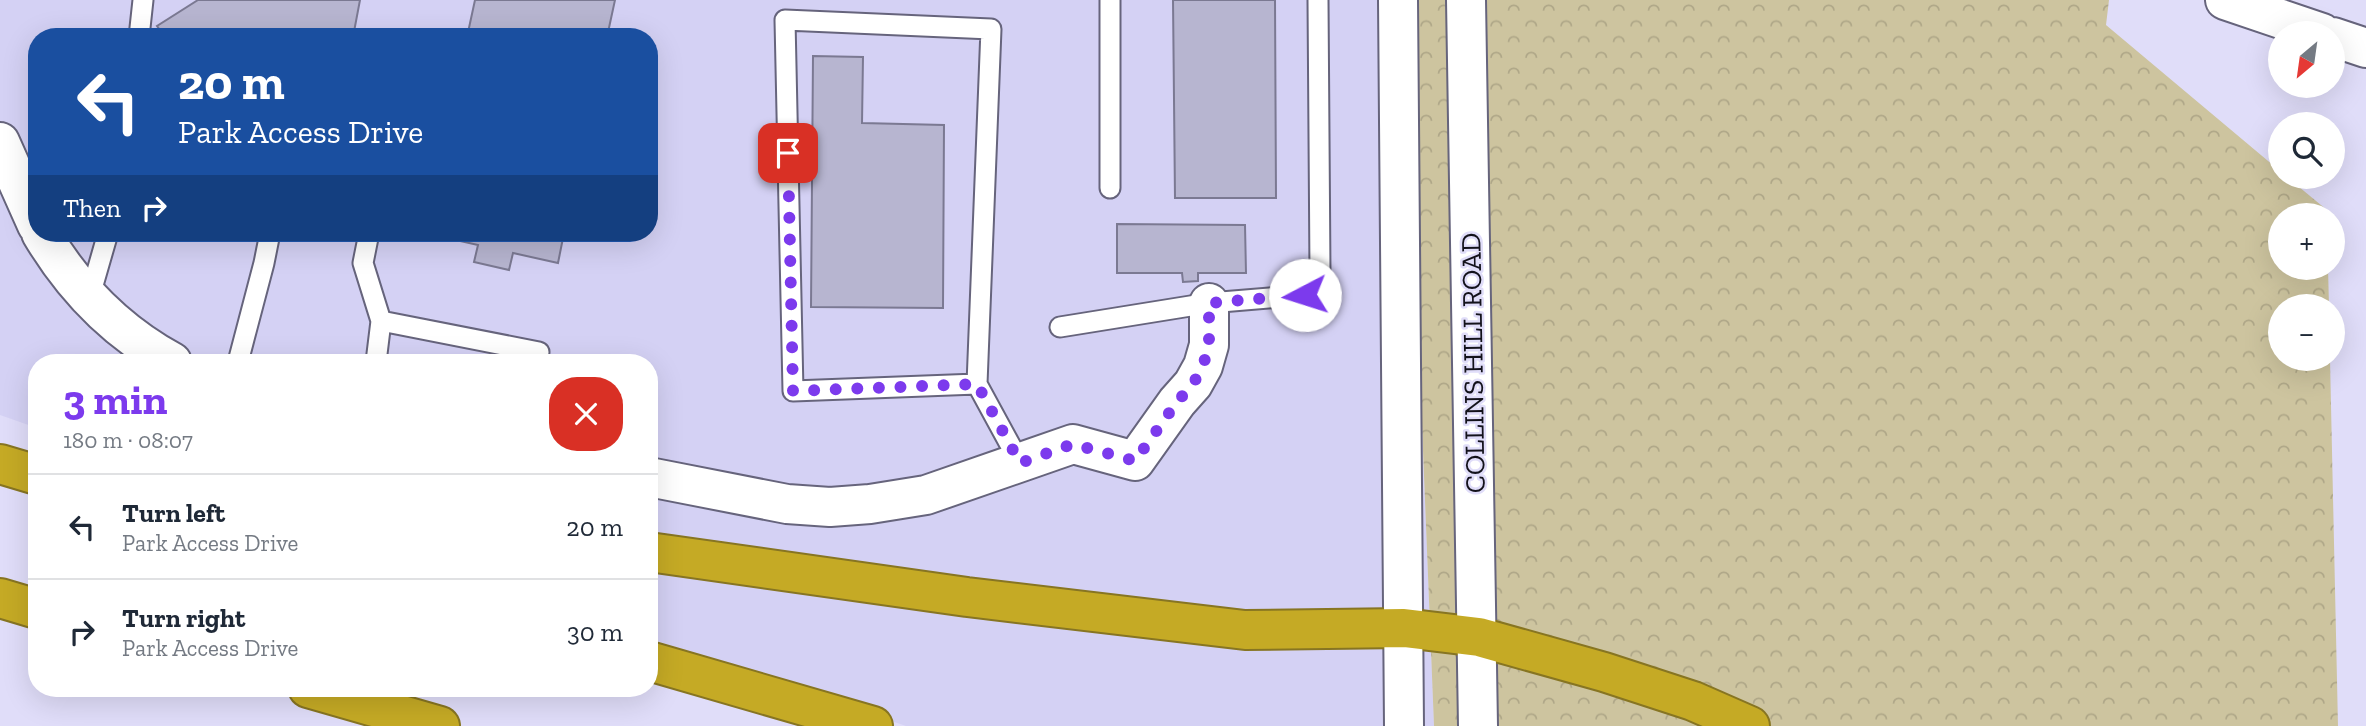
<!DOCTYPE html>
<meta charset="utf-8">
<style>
body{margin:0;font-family:"Zilla Slab",serif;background:#f2f2f3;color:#1f2937;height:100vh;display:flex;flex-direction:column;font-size:26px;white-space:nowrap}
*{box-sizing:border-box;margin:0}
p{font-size:23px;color:#747a83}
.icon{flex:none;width:38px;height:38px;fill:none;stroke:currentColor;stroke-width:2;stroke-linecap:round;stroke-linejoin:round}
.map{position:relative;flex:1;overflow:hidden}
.panel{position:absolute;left:28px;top:354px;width:630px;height:343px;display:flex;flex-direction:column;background:#fff;border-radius:28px;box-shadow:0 7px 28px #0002}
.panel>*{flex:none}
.banner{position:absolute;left:28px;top:28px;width:630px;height:214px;border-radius:28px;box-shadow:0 7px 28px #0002;background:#1a4fa0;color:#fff;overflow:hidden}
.needle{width:46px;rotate:209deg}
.controls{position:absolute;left:2268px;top:21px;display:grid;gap:14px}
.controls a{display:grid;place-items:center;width:77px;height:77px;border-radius:50%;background:#fff;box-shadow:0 7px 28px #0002;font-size:35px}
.pin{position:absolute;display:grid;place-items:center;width:60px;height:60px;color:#fff;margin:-30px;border-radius:14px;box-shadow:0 4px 10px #0006}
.me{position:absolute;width:77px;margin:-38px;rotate:265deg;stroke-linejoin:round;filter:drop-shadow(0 0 5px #0008)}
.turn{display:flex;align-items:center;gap:24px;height:147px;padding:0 35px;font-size:32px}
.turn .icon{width:91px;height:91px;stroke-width:2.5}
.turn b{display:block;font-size:49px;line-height:60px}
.then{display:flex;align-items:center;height:66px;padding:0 35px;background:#0003;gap:14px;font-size:26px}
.round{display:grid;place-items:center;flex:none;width:74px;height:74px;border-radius:28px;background:#f2f2f3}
.summary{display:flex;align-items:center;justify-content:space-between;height:119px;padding:0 35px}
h1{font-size:42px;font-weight:800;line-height:52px;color:#7c3aed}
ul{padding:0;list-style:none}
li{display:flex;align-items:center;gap:21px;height:105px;padding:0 35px;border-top:2px solid #e0e1e3}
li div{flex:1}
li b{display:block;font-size:26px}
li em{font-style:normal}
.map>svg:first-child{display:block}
</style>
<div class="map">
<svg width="2366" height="726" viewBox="0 0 2366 726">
<defs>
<pattern id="forest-crowns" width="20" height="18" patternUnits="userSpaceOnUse" patternTransform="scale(1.75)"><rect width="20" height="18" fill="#cdc49f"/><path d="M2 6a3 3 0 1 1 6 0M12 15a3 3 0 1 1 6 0" fill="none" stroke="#afa788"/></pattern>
</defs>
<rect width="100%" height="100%" fill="#e0ddf9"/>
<path fill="#d4d1f4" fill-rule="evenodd" d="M 0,0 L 1405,0 L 1434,726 L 906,726 L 649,638 L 649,362 L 37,362 L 37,428 L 0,415 ZM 37,37 L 649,37 L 649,233 L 37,233 Z"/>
<path fill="url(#forest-crowns)" d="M 1405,0 L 2109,0 L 2106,25 L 2280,171 L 2280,177 L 2287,177 L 2327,210 L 2327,215 L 2280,215 L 2280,268 L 2328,268 L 2329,306 L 2280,306 L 2280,359 L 2330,359 L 2338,726 L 1434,726 Z"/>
<path fill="#b7b5d0" stroke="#7b7992" stroke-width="2" d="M 198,0 L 360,0 L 353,37 L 165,37 L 157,26 Z
M 475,0 L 615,0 L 607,37 L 467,37 Z
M 1173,0 L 1275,0 L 1276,198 L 1175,198 Z
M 813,56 L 863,57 L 862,123 L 944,125 L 943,308 L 811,307 Z
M 1117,224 L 1245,225 L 1246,273 L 1198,273 L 1198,281 L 1183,282 L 1182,273 L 1117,273 Z
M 425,233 L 564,233 L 558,263 L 513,253 L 509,270 L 474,262 L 478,245 Z"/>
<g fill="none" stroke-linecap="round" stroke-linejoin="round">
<g stroke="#66647c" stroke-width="23">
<path id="lane" d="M 139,37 L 143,0
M 1110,188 L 1110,0
M 369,233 L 363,263 L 381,321 L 376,362
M 89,299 L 108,233
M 381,321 L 539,352
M 1060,327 L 1209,303 L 1305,295 L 1320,273 L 1318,0
M 238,362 L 264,263 L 270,233
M 977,384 L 793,391 L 785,20 L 991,29 L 977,384 L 1020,463"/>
</g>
<g stroke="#66647c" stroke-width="42">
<path id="street" d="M 2225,0 L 2322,33
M 2333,37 L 2366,48
M 0,142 L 37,225
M 41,233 C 73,287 117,332 172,362
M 649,477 L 787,504 L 830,507 L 870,504 L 926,495 L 1073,444 L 1135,461 L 1177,402 L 1193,384 L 1203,366 L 1209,345 L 1209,303"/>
</g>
<g stroke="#66647c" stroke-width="42">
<path id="secondary" d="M 1398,0 L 1404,726
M 1466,0 L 1478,726"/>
</g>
<g stroke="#877522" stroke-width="42">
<path id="highway" d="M 0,464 L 37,475
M 649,552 L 967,597 L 1245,630 L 1404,628 L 1479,637 L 1604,672 L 1693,701 L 1750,726
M 0,598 L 37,609
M 649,661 L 873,726
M 308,688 L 440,726"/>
</g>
<use href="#lane" stroke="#fff" stroke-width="19"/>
<use href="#street" stroke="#fff" stroke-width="38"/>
<use href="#secondary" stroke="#fff" stroke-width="38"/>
<use href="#highway" stroke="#c5aa25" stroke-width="38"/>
</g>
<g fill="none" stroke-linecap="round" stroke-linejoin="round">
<path stroke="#7c3aed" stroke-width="12" stroke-dasharray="0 21.6" d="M 788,153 L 793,391 L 977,384 L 1020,463 L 1073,444 L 1135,461 L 1177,402 L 1193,384 L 1203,366 L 1209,345 L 1209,303 L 1305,295"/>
</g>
<g text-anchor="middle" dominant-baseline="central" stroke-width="5" stroke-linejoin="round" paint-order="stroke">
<g font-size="28" fill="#13121b" stroke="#e0ddf9">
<text transform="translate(1473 363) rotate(-91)">COLLINS HILL ROAD</text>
</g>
</g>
</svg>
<div class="controls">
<a><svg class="needle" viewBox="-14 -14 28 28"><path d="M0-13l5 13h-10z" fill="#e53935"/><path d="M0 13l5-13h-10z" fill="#747a83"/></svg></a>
<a><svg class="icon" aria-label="search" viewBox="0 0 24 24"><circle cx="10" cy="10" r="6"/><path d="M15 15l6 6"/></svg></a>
<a>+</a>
<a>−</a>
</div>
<div class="pin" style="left:788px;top:153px;background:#d93025"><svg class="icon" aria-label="arrive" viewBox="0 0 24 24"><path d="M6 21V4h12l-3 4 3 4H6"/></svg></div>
<svg class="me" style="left:1305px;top:295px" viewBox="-20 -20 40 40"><circle r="19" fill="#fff"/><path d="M0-13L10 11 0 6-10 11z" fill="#7c3aed"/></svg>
<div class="banner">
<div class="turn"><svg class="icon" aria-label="left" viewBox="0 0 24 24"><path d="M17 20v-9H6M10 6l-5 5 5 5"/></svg><div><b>20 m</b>Park Access Drive</div></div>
<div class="then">Then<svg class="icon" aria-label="right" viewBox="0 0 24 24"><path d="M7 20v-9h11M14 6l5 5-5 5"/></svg></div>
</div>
<section class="panel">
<div class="summary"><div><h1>3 min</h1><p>180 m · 08:07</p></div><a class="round" style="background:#d93025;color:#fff"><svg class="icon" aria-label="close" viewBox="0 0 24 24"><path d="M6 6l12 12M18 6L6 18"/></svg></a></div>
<ul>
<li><svg class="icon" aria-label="left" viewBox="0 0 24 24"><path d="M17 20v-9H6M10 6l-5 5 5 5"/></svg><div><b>Turn left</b><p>Park Access Drive</p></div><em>20 m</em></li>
<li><svg class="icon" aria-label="right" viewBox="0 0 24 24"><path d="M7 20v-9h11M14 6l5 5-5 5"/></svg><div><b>Turn right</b><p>Park Access Drive</p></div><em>30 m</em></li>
</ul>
</section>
</div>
